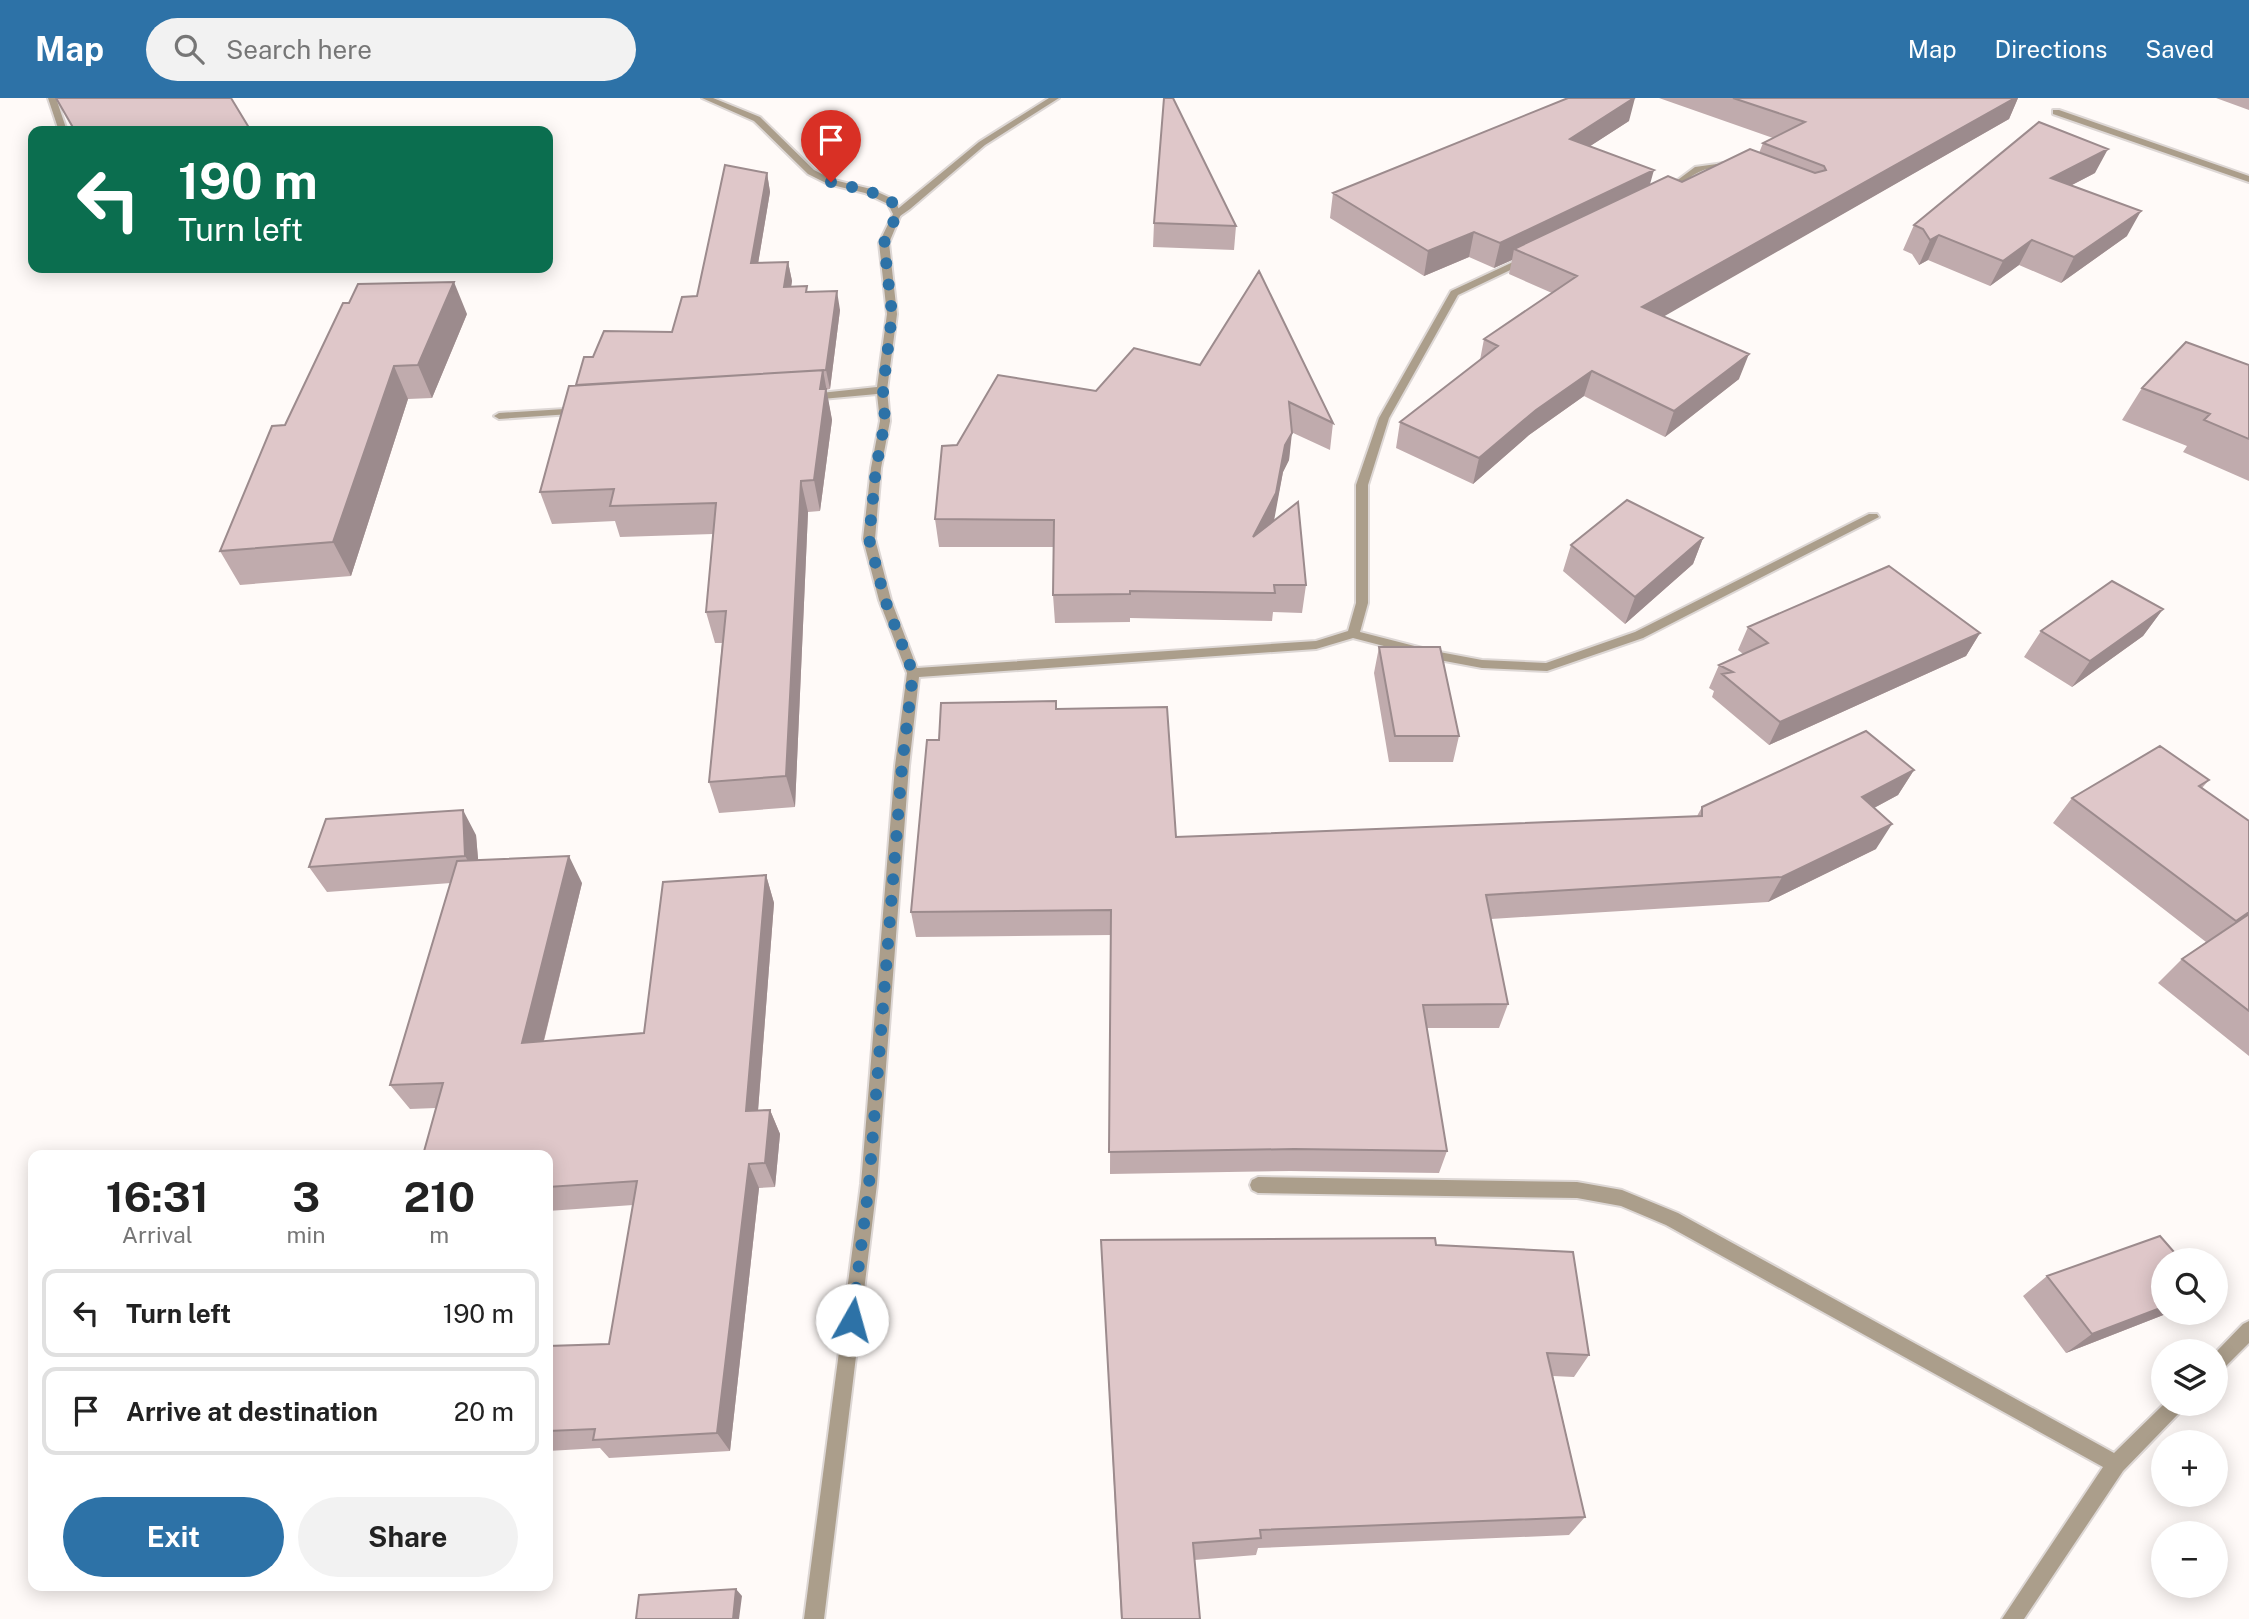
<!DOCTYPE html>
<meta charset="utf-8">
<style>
body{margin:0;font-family:"Public Sans",sans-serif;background:#f2f2f2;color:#222;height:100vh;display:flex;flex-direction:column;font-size:26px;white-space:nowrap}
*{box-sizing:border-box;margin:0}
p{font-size:23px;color:#767676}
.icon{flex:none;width:38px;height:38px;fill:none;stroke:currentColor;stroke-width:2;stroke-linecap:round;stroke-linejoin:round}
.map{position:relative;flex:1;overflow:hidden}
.drawer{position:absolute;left:28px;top:1052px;width:525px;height:441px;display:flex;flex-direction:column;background:#fff;border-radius:14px;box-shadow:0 4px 18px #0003}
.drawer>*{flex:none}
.banner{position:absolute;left:28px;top:28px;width:525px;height:147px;border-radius:14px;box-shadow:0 4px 18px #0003;background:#0b6e4f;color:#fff;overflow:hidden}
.controls{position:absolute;left:2151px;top:1150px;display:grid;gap:14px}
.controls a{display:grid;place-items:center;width:77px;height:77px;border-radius:50%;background:#fff;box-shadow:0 4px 18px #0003;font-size:35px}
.pin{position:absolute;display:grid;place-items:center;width:60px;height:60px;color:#fff;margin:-72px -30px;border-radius:50% 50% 50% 0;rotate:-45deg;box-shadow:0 0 7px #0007}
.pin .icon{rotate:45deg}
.me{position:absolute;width:77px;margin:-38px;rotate:7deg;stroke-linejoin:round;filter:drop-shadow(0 0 5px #0008)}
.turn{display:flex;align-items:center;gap:24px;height:147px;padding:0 35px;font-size:32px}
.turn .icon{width:91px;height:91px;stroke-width:2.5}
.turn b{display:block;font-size:49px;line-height:60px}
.eta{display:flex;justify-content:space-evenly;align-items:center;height:119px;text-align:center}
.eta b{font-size:42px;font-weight:700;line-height:49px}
.cta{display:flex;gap:14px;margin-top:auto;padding:14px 35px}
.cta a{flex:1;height:80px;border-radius:42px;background:#2d72a7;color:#fff;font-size:28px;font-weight:700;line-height:80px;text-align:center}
.cta a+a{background:#f2f2f2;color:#222}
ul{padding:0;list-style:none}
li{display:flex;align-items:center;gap:21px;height:88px;margin:0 14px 10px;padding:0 21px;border:4px solid #e0e0e0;border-radius:14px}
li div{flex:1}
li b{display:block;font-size:26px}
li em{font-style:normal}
header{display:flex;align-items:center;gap:42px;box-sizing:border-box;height:98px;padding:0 35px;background:#2d72a7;color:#fff}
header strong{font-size:33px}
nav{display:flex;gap:38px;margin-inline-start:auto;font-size:24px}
.search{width:490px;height:63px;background:#f2f2f2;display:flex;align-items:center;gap:18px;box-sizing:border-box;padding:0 24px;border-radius:38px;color:#767676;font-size:26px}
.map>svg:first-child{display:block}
</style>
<header>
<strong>Map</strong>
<div class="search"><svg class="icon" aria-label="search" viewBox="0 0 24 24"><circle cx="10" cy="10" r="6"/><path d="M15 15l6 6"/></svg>Search here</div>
<nav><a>Map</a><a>Directions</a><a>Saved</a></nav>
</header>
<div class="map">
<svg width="2249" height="1521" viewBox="0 0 2249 1521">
<rect width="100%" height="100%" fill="#fffaf8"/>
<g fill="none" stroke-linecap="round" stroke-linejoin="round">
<g stroke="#ddd7d5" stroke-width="4">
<path id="service" d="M 1049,0 L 1059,0 L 985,47 L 910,111 L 900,118 L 894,118 L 894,114 L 979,44 Z"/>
</g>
<g stroke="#ddd7d5" stroke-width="4">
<path id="minor" d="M 48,0 L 56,0 L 67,33 L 59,33 Z
M 702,0 L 713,0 L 760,19 L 814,72 L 834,82 L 871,91 L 895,102 L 901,116 L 889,145 L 897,216 L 887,292 L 890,323 L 881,370 L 875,441 L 891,502 L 917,570 L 1316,543 L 1348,533 L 1356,505 L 1356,387 L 1379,320 L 1451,193 L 1526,158 L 1531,161 L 1529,163 L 1458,197 L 1389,320 L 1368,387 L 1368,505 L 1360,534 L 1434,553 L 1482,562 L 1546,565 L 1635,534 L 1869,416 L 1877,416 L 1879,419 L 1643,540 L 1547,573 L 1482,570 L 1434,561 L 1353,540 L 1316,551 L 919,579 L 909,668 L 877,1086 L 824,1521 L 804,1521 L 861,1086 L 895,668 L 907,575 L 879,502 L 863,441 L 871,370 L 880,323 L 877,296 L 811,302 L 806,299 L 811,296 L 877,289 L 887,216 L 879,145 L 893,116 L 888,106 L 865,95 L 828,86 L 808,76 L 754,23 Z
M 2053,12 L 2059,12 L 2249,78 L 2249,84 L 2053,16 Z
M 1724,65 L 1740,69 C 1733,73 1723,69 1713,70 C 1697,71 1683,85 1670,95 L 1663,93 L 1695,69 Z
M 581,310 L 586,313 L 585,315 L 499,321 L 494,318 L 499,315 Z
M 1258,1079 L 1577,1084 L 1622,1092 L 1678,1115 L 2114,1355 L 2164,1306 L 2185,1306 L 2182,1312 L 2123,1373 L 2024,1521 L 2002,1521 L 2103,1369 L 1666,1127 L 1621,1108 L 1577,1100 L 1258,1095 L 1252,1092 L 1250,1087 L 1252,1082 Z
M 2249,1223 L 2249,1245 L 2222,1272 L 2216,1275 L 2216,1254 L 2243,1226 Z"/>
</g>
<use href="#service" fill="#ab9e8b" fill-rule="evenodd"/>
<use href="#minor" fill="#ab9e8b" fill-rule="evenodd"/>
</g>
<path fill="#c0abad" d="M 1659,0 L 2018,0 L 2009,21 L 1663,218 L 1739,281 L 1665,339 L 1584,298 L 1529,337 L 1473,386 L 1396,350 L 1400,324 L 1480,262 L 1484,241 L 1552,195 L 1509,176 L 1512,162 L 1494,170 L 1469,159 L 1424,178 L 1330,120 L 1333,95 L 1629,23 L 1590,48 L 1649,87 L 1682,84 L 1759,55 L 1763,45 L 1773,40 Z
M 2216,0 L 2249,0 L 2249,12 Z
M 767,75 L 770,94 L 758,165 L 788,164 L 792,183 L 791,189 L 808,194 L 840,212 L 830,291 L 826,292 L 832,322 L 820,413 L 808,414 L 795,709 L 719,715 L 709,684 L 722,545 L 715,545 L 706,514 L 713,436 L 620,439 L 615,423 L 552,426 L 540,394 L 576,287 L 593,259 L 672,234 L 697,198 Z
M 2095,75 L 2072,87 L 2127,138 L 2061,185 L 2019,167 L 1990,188 L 1928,162 L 1919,167 L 1912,156 L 1903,152 L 1914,127 Z
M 1154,125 L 1236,128 L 1234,152 L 1153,149 Z
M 1259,173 L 1333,325 L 1330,352 L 1291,334 L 1289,362 L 1283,374 L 1273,423 L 1306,487 L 1302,515 L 1273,514 L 1272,523 L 1130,520 L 1130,524 L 1055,525 L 1053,497 L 1054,449 L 939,449 L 935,421 L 957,347 L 1096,293 L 1200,267 Z
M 467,216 L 432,300 L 408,301 L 351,478 L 240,487 L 220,453 L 285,327 Z
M 2249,267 L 2249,383 L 2183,354 L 2187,348 L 2122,322 L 2142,290 Z
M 1703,440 L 1693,466 L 1625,526 L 1563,473 L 1571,447 Z
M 2163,511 L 2143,538 L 2072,589 L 2024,559 L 2041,533 Z
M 1748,529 L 1980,535 L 1966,558 L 1769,647 L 1712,599 L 1714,593 L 1709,590 L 1719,567 L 1743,556 L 1738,552 Z
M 1379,549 L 1459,638 L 1453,664 L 1389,664 L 1374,575 Z
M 1057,611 L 1176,739 L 1697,718 L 1702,709 L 1914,672 L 1898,697 L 1874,710 L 1876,751 L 1768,804 L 1491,821 L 1508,906 L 1499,930 L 1427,930 L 1447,1053 L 1439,1075 L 1290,1073 L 1110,1076 L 1111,837 L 916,839 L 911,814 L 939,642 Z
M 2209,682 L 2202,690 L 2249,723 L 2249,958 L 2158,885 L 2182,861 L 2206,844 L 2053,725 L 2072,700 Z
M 476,737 L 478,762 L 582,785 L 544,943 L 644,935 L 766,777 L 774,805 L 758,1013 L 770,1012 L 780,1036 L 775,1089 L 759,1090 L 730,1353 L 609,1360 L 600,1350 L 548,1353 L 548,1248 L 609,1246 L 633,1107 L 548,1113 L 548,1057 L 436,1010 L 410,1011 L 390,987 L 451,785 L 327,794 L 309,769 Z
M 1101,1142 L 1436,1147 L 1589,1257 L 1574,1279 L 1553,1278 L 1585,1419 L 1569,1437 L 1258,1450 L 1256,1457 L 1194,1462 L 1200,1521 L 1121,1521 Z
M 2047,1178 L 2163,1214 L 2171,1214 L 2066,1255 L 2023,1198 Z"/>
<path fill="#9c8b8d" d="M 1634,0 L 1635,0 L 1629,23 L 1564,65 L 1570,41 Z
M 2015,0 L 2018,0 L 2009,21 L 1635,235 L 1642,209 Z
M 2108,51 L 2095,75 L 2039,104 L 2051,80 Z
M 1654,72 L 1647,97 L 1514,151 L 1512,162 L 1494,170 L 1500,145 Z
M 767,75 L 770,94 L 755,184 L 751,165 Z
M 2141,113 L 2127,138 L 2061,185 L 2074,159 Z
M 1474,134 L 1469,159 L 1424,178 L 1428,153 Z
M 1939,137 L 1928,162 L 1919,167 L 1930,142 Z
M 2032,142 L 2019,167 L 1990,188 L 2003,163 Z
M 788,164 L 792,183 L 788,208 L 784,189 Z
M 454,184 L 467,216 L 432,300 L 418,267 Z
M 837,193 L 840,212 L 830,291 L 826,272 Z
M 1749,256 L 1739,281 L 1665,339 L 1674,313 Z
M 394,268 L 408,301 L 351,478 L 333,444 Z
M 823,272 L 832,322 L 820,413 L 814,382 L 820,291 Z
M 1592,273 L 1584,298 L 1529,337 L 1473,386 L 1479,360 L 1536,312 Z
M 1292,335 L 1289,362 L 1283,374 L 1274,423 L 1253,439 L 1285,347 Z
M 801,383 L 808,414 L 795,709 L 786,678 Z
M 1703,440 L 1693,466 L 1625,526 L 1635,499 Z
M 2163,511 L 2143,538 L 2072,589 L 2090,563 Z
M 1980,535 L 1966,558 L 1769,647 L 1780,624 Z
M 1914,672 L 1898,697 L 1846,725 L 1862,699 Z
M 463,712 L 476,737 L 480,783 L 465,758 Z
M 1892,726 L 1876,751 L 1768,804 L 1782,779 Z
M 569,758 L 582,785 L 537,970 L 522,945 Z
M 766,777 L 774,805 L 756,1038 L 746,1013 Z
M 770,1012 L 780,1036 L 775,1089 L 765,1065 Z
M 749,1066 L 759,1090 L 730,1353 L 717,1335 Z
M 2163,1209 L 2163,1214 L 2171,1214 L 2066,1255 L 2092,1236 Z
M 736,1491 L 742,1498 L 739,1521 L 733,1521 Z"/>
<path fill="#dfc7c9" stroke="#9c8b8d" stroke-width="2" d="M 56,0 L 231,0 L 251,33 L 75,33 Z
M 1164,0 L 1173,0 L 1236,128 L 1154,125 Z
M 1568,0 L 1634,0 L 1570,41 L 1654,72 L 1500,145 L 1474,134 L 1428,153 L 1333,95 Z
M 1733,0 L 2015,0 L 1642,209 L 1749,256 L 1674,313 L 1592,273 L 1536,312 L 1479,360 L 1400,324 L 1498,248 L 1484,241 L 1577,178 L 1514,151 L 1668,78 L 1682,84 L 1750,51 L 1815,75 L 1826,72 L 1824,68 L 1763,45 L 1805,24 Z
M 2039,24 L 2108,51 L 2051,80 L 2141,113 L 2074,159 L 2032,142 L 2003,163 L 1939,137 L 1930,142 L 1923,131 L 1914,127 Z
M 725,67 L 767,75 L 751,165 L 788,164 L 784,189 L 807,188 L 806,194 L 837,193 L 826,272 L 576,287 L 584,259 L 593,259 L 604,233 L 672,234 L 682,199 L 697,198 Z
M 1259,173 L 1333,325 L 1289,304 L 1292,335 L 1285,347 L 1276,395 L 1253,439 L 1298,404 L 1306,487 L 1274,487 L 1275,495 L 1130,493 L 1130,496 L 1053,497 L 1054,422 L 935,421 L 942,348 L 957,347 L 998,277 L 1096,293 L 1134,250 L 1200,267 Z
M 454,184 L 418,267 L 394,268 L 333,444 L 220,453 L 272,328 L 285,327 L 343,205 L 349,205 L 358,186 Z
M 2186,244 L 2249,267 L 2249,341 L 2204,322 L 2210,316 L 2142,290 Z
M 823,272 L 820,291 L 826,291 L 814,382 L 801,383 L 786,678 L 709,684 L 726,513 L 706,514 L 716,405 L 610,408 L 614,391 L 540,394 L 569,288 Z
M 1627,402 L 1703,440 L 1635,499 L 1571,447 Z
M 1889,468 L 1980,535 L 1780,624 L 1722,576 L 1733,574 L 1719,567 L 1768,545 L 1748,529 Z
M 2112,483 L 2163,511 L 2090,563 L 2041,533 Z
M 1379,549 L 1440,549 L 1459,638 L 1395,638 Z
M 1056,603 L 1056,611 L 1167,609 L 1176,739 L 1702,718 L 1702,709 L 1866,633 L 1914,672 L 1862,699 L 1892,726 L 1782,779 L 1486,797 L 1508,906 L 1423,907 L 1447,1053 L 1294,1051 L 1109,1054 L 1111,812 L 911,814 L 927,642 L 939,642 L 941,605 Z
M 2160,648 L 2209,682 L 2199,688 L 2249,723 L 2249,814 L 2236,823 L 2072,700 Z
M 463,712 L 465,758 L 309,769 L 326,721 Z
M 569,758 L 522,945 L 644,935 L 663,784 L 766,777 L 746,1013 L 770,1012 L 765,1065 L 749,1066 L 717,1335 L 593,1342 L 595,1331 L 548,1333 L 548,1248 L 609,1246 L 637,1083 L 548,1089 L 548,1057 L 423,1057 L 443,985 L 390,987 L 457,763 Z
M 2249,816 L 2249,913 L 2182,861 Z
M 2160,1138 L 2181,1162 L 2163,1162 L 2163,1209 L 2092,1236 L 2047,1178 Z
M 1435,1140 L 1436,1147 L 1573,1154 L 1589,1257 L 1547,1255 L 1585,1419 L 1260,1432 L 1261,1440 L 1193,1445 L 1200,1521 L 1122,1521 L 1101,1142 Z
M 736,1491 L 733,1521 L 636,1521 L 639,1497 Z"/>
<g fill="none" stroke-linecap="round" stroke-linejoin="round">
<path stroke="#2d72a7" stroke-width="12" stroke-dasharray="0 21.6" d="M 831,84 L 869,93 L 892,104 L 897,116 L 884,145 L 892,216 L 883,292 L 885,323 L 876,370 L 869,441 L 885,502 L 913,575 L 902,668 L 869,1086 L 852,1222"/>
</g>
</svg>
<div class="controls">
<a><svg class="icon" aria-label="search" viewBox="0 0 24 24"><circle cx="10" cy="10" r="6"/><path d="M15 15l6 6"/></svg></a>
<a><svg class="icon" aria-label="layers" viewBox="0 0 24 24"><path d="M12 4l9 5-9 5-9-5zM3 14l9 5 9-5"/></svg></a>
<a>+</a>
<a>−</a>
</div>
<div class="pin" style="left:831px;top:84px;background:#d93025"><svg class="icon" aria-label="arrive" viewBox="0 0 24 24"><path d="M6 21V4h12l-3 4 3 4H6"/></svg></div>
<svg class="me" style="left:852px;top:1222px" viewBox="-20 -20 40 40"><circle r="19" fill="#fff"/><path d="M0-13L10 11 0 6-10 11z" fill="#2d72a7"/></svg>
<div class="banner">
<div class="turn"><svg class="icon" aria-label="left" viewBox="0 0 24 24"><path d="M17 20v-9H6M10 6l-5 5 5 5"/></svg><div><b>190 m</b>Turn left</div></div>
</div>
<section class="drawer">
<div class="eta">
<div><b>16:31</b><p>Arrival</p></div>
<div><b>3</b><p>min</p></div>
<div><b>210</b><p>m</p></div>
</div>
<ul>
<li><svg class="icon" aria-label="left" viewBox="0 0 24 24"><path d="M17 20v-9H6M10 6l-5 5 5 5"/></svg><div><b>Turn left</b></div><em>190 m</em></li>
<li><svg class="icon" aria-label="arrive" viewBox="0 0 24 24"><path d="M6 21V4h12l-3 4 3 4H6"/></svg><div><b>Arrive at destination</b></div><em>20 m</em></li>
</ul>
<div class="cta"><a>Exit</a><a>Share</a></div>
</section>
</div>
